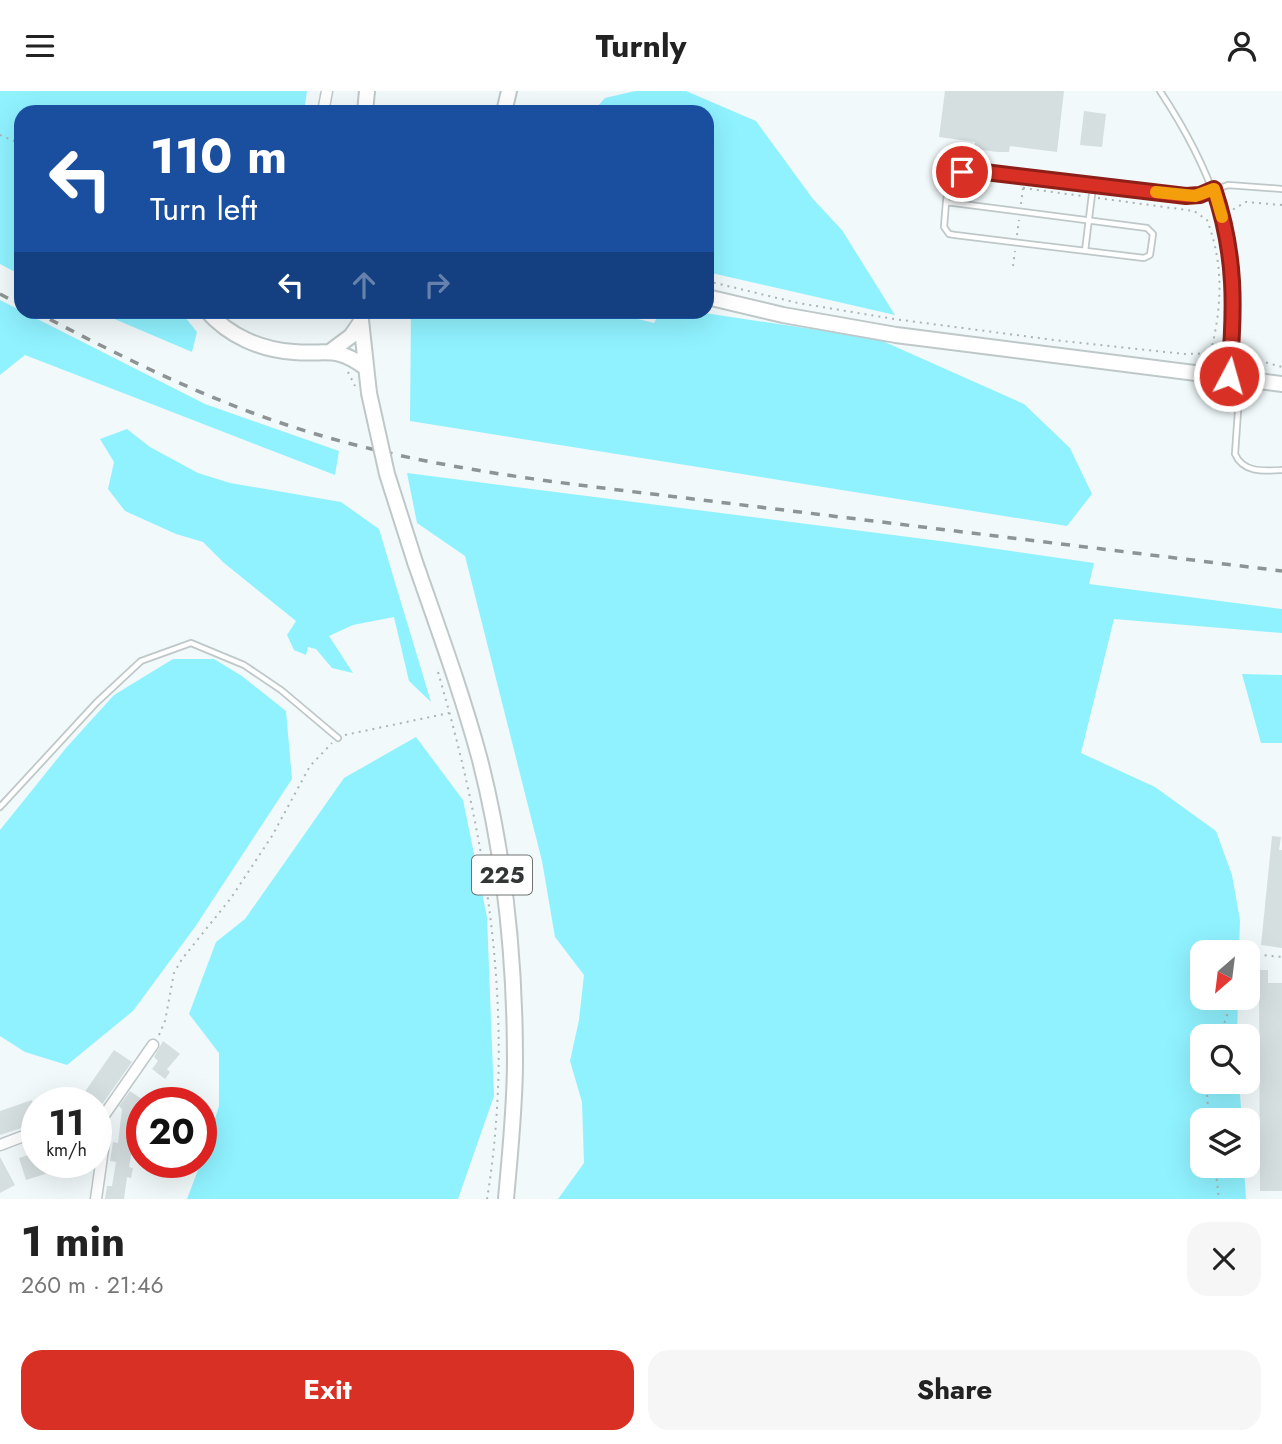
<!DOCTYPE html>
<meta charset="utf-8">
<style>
body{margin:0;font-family:Jost,sans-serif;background:#f6f6f6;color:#222;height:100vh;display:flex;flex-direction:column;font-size:26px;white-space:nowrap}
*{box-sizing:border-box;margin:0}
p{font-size:23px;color:#767676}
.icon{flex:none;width:38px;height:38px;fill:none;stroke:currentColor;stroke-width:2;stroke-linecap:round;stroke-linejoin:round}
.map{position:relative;height:1108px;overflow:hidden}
.sheet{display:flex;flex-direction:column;background:#fff;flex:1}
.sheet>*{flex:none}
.hud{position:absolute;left:14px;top:14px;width:700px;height:214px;border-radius:21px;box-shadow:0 7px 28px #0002;background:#1a4fa0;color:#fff;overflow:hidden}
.needle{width:46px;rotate:208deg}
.controls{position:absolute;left:1190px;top:849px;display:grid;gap:14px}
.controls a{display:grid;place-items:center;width:70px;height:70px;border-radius:14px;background:#fff;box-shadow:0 7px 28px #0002;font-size:35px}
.speed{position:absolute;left:21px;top:996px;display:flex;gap:14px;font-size:35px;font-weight:700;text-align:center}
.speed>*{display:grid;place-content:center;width:91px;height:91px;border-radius:50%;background:#fff;box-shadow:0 7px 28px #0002;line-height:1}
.speed small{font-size:18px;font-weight:400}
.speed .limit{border:10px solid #d22;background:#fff;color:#111}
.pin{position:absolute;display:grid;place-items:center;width:60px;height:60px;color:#fff;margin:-30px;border:4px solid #fff;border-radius:50%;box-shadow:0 2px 7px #0007}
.me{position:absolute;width:77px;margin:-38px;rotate:6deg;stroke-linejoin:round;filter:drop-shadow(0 0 5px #0008)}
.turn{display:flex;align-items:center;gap:24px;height:147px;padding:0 21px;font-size:32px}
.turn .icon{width:91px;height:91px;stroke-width:2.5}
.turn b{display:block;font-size:49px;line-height:60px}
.lanes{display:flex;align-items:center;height:66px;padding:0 21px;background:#0003;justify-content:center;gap:35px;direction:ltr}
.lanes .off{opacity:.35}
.round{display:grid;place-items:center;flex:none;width:74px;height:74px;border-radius:21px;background:#f6f6f6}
.headline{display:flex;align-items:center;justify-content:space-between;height:119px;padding:0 21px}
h1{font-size:42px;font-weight:700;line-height:52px}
.action{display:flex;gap:14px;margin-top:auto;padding:14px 21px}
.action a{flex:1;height:80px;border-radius:21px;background:#d93025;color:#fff;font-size:28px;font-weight:700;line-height:80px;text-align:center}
.action a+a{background:#f6f6f6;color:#222}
header{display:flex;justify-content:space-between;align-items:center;height:91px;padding:0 21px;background:#fff;font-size:32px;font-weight:700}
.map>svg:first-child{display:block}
</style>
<header><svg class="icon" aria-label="menu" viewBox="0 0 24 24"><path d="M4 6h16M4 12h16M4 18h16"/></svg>Turnly<svg class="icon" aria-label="person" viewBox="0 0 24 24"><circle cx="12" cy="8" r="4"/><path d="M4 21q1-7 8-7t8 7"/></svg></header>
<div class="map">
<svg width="1282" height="1108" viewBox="0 0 1282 1108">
<rect width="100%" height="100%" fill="#f1f9fa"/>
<path fill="#90f2ff" d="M 0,0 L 307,0 L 304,21 L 21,21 L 21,184 L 0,173 Z
M 635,0 L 686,0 L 756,30 L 813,108 L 842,139 L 895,224 L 707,181 L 707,21 L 596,21 L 596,17 L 605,7 Z
M 0,209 L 205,313 L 339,360 L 335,384 L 25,264 L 0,284 Z
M 606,220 L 654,232 L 660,221 L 698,221 L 878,248 L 1024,313 L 1070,357 L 1092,403 L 1067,435 L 410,330 L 411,221 Z
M 98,221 L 181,221 L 197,241 L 192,261 Z
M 127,338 L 150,356 L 198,382 L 230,392 L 341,411 L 379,438 L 431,611 L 409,590 L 394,526 L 353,534 L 329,545 L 353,582 L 332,577 L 316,558 L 308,556 L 306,564 L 294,559 L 287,544 L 296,530 L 224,472 L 203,451 L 176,443 L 125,420 L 108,398 L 114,371 L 100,348 Z
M 407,382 L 948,451 L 1094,472 L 1089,493 L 1282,518 L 1282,542 L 1114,528 L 1081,662 L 1155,696 L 1216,740 L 1232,784 L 1240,829 L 1239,861 L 1202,861 L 1202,906 L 1238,907 L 1237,945 L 1202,945 L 1202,990 L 1239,991 L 1242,1029 L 1202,1029 L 1202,1074 L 1244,1075 L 1246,1108 L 558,1108 L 584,1072 L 582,1011 L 570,970 L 579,929 L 584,884 L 555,846 L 542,770 L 465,465 L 417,432 Z
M 173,568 L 214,568 L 242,585 L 286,620 L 292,688 L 195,836 L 133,920 L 67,974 L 25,961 L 0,945 L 0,739 L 66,657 L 114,604 Z
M 1242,583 L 1282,584 L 1282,652 L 1261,652 Z
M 416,646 L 463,709 L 487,826 L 494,1005 L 458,1108 L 187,1108 L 201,1071 L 219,1015 L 219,962 L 189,923 L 216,851 L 245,828 L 344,687 Z"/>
<path fill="#d6dfe0" d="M 945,0 L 1064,0 L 1057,61 L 1010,55 L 1009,61 L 998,61 L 974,58 L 975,51 L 939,46 Z
M 1084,20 L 1106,23 L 1102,56 L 1080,54 Z
M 1272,745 L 1281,746 L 1279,759 L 1282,759 L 1282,857 L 1261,854 Z
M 1259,879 L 1268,879 L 1268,892 L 1282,892 L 1282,1100 L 1260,1100 Z
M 163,950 L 180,963 L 167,978 L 170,981 L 165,988 L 152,978 L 158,970 L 154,966 Z
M 114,959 L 132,971 L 96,1022 L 96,1012 L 77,1012 Z
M 130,1000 L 146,1011 L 142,1012 L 139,1020 L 129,1076 L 133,1077 L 131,1087 L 127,1086 L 124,1108 L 105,1108 L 107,1095 L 112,1095 L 116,1071 L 110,1070 L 113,1051 L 118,1052 L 122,1018 L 119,1015 Z
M 32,1009 L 37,1032 L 0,1044 L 0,1020 Z
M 37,1061 L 37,1071 L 44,1071 L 48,1082 L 26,1089 L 19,1067 Z
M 0,1066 L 15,1094 L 0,1102 Z"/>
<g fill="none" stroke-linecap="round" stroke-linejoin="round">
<g stroke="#bfc8c9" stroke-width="8">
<path id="lane" d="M 1160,0 C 1209,74 1238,146 1234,236 C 1233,252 1230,268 1229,284
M 946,111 L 1147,137 L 1153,143 L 1150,164 L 1144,167 L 955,144 L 949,143 L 944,136 Z
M 946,111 C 948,95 951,84 968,79 L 1186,105 L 1201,104 L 1228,94 L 1282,98
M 1085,160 L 1093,95
M 1240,291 L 1235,363 C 1243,382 1264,380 1282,379
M 0,716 L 96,612 L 141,570 L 191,552 L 244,574 L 281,599 L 338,647"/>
</g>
<g stroke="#bfc8c9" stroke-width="13">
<path id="street" d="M 323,21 L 327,0
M 98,1033 L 153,954
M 0,1054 L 37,1040
M 96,1108 L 105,1044 L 98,1033"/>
</g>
<g stroke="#bfc8c9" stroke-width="18">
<path id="secondary" d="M 707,206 L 783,224 L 896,244 L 1282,293"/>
</g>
<g stroke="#bfc8c9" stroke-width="18">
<path id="primary" d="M 365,21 L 367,0
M 504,21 L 509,0
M 207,220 C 229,245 261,259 294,261 C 327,264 336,254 366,277
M 360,220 L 369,302
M 331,260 L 351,245 L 360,232
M 415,471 C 438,537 462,602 480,669 C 505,767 515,869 515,970 C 515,1016 510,1062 506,1108"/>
</g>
<path stroke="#adb4b4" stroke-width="2" stroke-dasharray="2 5" stroke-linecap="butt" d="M 0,44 L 21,53
M 1023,97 L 1082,105
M 1098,107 L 1194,120 L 1207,129 C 1224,174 1222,214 1211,260
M 1021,113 L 1023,97
M 1227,122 L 1246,111 L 1282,114
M 1017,144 L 1019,129
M 1013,175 L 1015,160
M 707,190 L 798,212 L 894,228 L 1062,250 L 1185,263 L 1224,262
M 1239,264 L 1282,276
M 348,281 L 355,295
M 438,581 C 488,752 516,930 487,1108
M 345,644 L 449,622
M 1248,869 L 1250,863 L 1282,866
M 159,944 L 165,930 L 174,882 L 182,868 L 231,807 L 272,745 L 310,675 L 332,652
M 1220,945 L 1233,906
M 1206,990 L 1209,1029
M 1215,1074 L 1219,1108"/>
<use href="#lane" stroke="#fff" stroke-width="4.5"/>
<use href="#street" stroke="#fff" stroke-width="10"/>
<use href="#secondary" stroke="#fff" stroke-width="14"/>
<use href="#primary" stroke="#fff" stroke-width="14"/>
<path stroke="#8e9494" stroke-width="3.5" stroke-dasharray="9 9" stroke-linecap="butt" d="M 0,203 L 21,214
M 34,220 C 116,263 199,305 287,334 C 426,380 574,393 718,411 C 906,434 1094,457 1282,480"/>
<g stroke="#bfc8c9" stroke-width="18" stroke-linecap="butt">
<path id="primary-bridge" d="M 369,302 L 387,383 L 415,471"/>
</g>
<use href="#primary-bridge" stroke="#fff" stroke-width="14"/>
</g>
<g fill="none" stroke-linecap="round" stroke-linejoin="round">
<g stroke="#8d1f18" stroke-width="18">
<path id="route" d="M 962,81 L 968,79 L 1186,105 L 1200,104 L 1214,98 C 1236,163 1235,217 1229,285"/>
</g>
<use href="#route" stroke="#d93025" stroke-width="12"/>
<path stroke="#f59e0b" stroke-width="12" d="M 1156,101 L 1195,105 L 1214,98 L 1222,126"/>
</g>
<g text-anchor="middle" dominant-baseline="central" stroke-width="5" stroke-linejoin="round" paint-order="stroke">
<rect fill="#fff" stroke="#707272" stroke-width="2" x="472" y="764.5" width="60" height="39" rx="5"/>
<g font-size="23" font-weight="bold" fill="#333636">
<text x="502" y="784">225</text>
</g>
</g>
</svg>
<div class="controls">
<a><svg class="needle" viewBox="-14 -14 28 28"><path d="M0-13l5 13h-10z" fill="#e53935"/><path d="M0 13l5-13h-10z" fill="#767676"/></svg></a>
<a><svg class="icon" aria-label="search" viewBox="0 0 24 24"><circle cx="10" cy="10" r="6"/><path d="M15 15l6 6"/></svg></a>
<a><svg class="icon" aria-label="layers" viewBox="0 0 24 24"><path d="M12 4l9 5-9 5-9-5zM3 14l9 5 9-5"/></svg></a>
</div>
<div class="speed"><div>11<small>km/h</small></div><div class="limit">20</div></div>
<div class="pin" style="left:962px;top:81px;background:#d93025"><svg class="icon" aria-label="arrive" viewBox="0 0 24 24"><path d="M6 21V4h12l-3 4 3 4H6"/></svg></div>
<svg class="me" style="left:1229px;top:285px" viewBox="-20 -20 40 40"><circle r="17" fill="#d93025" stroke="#fff" stroke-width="3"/><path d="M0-11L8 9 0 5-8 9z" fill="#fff"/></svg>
<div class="hud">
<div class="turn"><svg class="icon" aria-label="left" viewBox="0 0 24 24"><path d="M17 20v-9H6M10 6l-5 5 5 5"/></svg><div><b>110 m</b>Turn left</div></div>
<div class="lanes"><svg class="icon" aria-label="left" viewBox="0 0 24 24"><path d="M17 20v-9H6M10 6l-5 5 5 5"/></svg><svg class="icon off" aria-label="ahead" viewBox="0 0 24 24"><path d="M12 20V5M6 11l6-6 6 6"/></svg><svg class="icon off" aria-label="right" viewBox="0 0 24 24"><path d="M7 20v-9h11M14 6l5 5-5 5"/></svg></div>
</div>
</div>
<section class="sheet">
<div class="headline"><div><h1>1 min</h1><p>260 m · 21:46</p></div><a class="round"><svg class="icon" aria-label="close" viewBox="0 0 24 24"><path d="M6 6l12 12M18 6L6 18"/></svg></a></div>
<div class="action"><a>Exit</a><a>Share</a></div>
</section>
